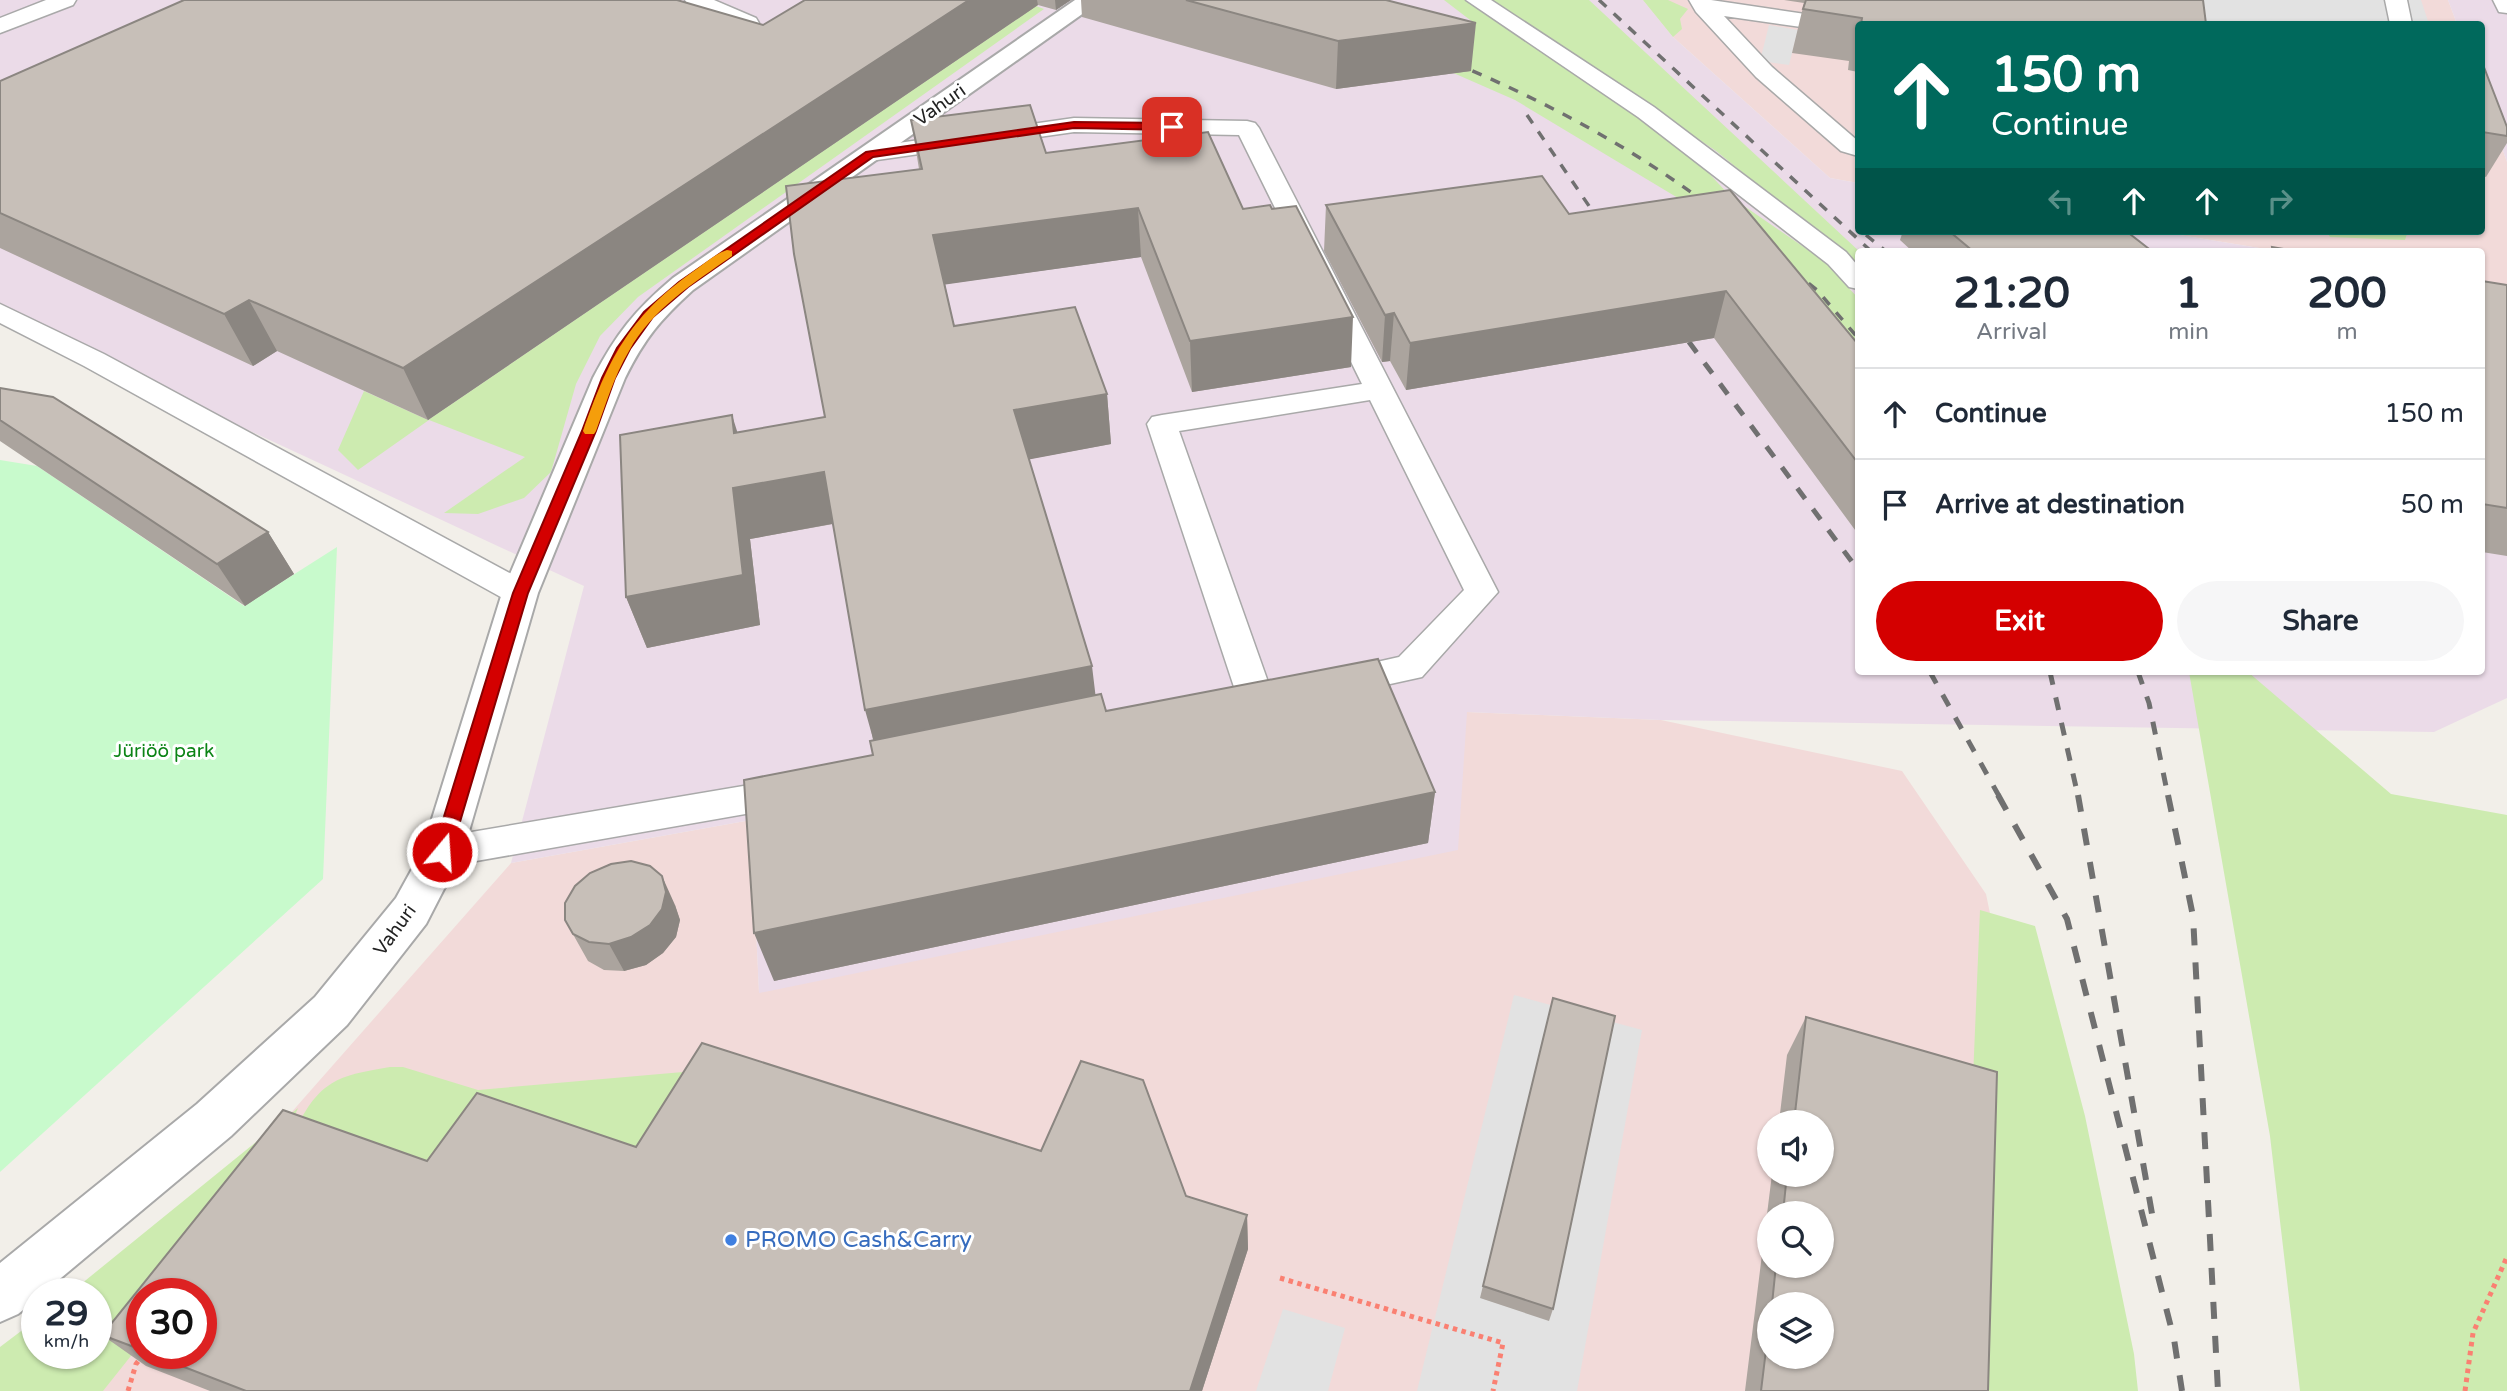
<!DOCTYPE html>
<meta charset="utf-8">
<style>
body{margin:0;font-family:"Varela Round",sans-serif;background:#f6f6f7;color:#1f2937;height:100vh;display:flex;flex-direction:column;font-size:26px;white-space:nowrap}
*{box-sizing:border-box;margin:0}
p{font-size:23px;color:#747a83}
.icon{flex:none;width:38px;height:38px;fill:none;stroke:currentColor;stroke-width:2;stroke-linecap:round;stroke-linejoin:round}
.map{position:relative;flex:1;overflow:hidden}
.drawer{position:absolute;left:1855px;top:248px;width:630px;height:427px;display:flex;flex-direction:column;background:#fff;border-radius:7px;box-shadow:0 2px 5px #0004}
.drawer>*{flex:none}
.banner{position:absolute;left:1855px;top:21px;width:630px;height:214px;border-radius:7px;box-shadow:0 2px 5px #0004;background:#00695c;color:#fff;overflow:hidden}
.fabs{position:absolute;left:1757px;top:1110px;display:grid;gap:14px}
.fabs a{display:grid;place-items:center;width:77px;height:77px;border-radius:50%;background:#fff;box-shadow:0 2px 5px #0004;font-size:35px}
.speed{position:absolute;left:21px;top:1278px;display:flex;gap:14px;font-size:35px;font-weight:700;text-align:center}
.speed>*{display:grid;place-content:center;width:91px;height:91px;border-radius:50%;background:#fff;box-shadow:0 2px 5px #0004;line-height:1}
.speed small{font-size:18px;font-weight:400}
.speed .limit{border:10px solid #d22;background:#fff;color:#111}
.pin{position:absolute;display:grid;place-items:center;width:60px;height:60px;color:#fff;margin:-30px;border-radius:14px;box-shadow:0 4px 10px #0006}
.me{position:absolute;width:77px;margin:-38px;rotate:18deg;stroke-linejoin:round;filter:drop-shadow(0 0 5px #0008)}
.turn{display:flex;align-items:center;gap:24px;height:147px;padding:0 21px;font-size:32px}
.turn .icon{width:91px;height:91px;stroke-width:2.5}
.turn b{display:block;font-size:49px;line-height:60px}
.lanes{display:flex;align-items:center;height:66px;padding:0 21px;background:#0003;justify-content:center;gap:35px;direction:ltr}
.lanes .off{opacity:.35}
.eta{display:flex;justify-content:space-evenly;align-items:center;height:119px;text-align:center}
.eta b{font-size:42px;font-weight:700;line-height:49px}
.cta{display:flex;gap:14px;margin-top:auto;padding:14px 21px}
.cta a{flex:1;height:80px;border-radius:42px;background:#d40000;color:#fff;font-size:28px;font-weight:700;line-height:80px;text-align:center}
.cta a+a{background:#f6f6f7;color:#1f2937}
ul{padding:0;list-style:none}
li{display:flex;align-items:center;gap:21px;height:91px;padding:0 21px;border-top:2px solid #e0e1e3}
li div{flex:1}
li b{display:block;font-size:26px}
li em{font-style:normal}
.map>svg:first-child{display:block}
</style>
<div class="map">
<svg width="2507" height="1391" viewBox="0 0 2507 1391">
<rect width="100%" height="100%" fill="#f2efe9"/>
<path fill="#f2dad9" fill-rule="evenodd" d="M 1643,0 L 2448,0 L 2457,24 L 1858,24 L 1858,183 L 1830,178 L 1673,37 Z
M 2482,92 L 2507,162 L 2507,288 L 2482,284 L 2482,252 L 2284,252 L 2155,231 L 2482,231 Z
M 1467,712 L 1661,720 L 1902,771 L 1986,894 L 2051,1211 L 2050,1391 L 0,1391 L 0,1383 L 37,1353 L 96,1353 L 96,1296 L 260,1148 L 511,863 L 751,820 L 759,992 ZM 1769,1122 L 1822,1122 L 1822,1174 L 1769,1174 ZM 1769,1213 L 1822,1213 L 1822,1265 L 1769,1265 ZM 142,1293 L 201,1293 L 201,1353 L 142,1353 ZM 1769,1304 L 1822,1304 L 1822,1356 L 1769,1356 Z"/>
<path fill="#ebdbe8" d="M 0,0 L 1643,0 L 1673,37 L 1830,178 L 1858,183 L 1858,231 L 2155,231 L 2284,252 L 1858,252 L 1858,672 L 2482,672 L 2482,284 L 2507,288 L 2507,698 L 2434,732 L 1661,720 L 1467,712 L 1458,850 L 759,993 L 751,820 L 511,863 L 584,586 L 0,315 Z
M 2448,0 L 2507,0 L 2507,162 L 2482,92 L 2482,24 L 2457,24 Z"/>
<path fill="#cdebb0" d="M 1444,0 L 1469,0 L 1692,155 L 1731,197 L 1824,261 L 1858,298 L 1858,388 L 1688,204 L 1515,100 L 1410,54 L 1474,23 Z
M 1492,0 L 1589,0 L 1860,252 L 1858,265 L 1716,151 Z
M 1643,0 L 1668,0 L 1688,9 L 1680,19 L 1682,29 L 1673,37 Z
M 1036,6 L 1044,9 L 638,297 L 600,336 L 576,384 L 551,472 L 524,498 L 478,514 L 444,513 L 525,457 L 429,420 L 358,470 L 338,450 L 364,391 L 428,420 Z
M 2326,231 L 2408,231 L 2405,240 L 2330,237 Z
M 2189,672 L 2248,672 L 2391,794 L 2507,815 L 2507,1391 L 2300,1391 L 2270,1136 Z
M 1980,910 L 2035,926 L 2085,1116 L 2134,1354 L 2138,1391 L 1960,1391 Z
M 390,1067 L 403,1067 L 478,1090 L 706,1070 L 642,1177 L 457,1196 L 298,1125 C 321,1079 342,1075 390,1067 Z
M 298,1108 L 291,1124 L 142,1293 L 142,1342 L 103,1391 L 0,1391 L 0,1347 L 37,1319 L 37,1353 L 96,1353 L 96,1293 L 70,1293 Z"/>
<path fill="#c8facc" d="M 0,460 L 37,466 L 244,606 L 337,547 L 323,879 L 0,1172 Z"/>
<path fill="#e2e2e2" d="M 2178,0 L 2421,0 L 2429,24 L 2181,24 Z
M 1769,25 L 1798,30 L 1789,65 L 1760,61 Z
M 1514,995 L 1642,1030 L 1577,1391 L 1417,1391 Z
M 1283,1309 L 1345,1328 L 1328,1391 L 1256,1391 Z"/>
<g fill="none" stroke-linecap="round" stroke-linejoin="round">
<g stroke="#a9a9a9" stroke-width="3">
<path id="service" d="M 46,0 L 76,0 L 73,5 L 0,33 L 0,18 Z
M 685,0 L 714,0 L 756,18 L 759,23 L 756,28 L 740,28 L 688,5 Z
M 1466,0 L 1491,0 L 1654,107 L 1846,252 L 1858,266 L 1858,289 L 1849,287 L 1828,264 L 1638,117 Z
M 1689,0 L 1711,0 L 1866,23 L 1858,24 L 1858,35 L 1724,16 L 1772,67 L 1858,141 L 1858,156 L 1841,151 L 1756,77 L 1696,12 Z
M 2385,0 L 2407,0 L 2412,24 L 2390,24 Z
M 2493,0 L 2507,0 L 2507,13 L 2499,12 Z
M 1074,118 L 1247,121 L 1255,123 L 1259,128 L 1498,592 L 1422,677 L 1340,695 L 1328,691 L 1323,682 L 1328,673 L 1399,657 L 1464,590 L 1370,400 L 1179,431 L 1274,699 L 1268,708 L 1256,712 L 1244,708 L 1238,699 L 1147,424 L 1152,417 L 1162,415 L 1362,384 L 1239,135 L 1074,132 L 870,161 L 861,159 L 858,154 L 861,149 L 870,147 Z
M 0,304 L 104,354 L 532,585 L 536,593 L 532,601 L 520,605 L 508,601 L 84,366 L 0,323 Z
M 791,778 L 804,782 L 809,792 L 804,802 L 791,806 L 442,867 L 429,863 L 423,852 L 429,841 L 442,837 Z"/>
</g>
<g stroke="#a9a9a9" stroke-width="4">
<path id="minor" d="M 1075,0 L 1102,0 L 693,290 C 660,320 645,338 625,378 L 538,593 L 463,852 L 426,924 L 347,1025 L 231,1136 L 43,1293 L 37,1293 L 37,1299 L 18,1314 L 0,1322 L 0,1263 L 197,1104 L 315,997 L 396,898 L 422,851 L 502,593 L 593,378 C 616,334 635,310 673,278 Z"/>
</g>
<path stroke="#fa8072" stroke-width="5" stroke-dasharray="4.5 4.5" stroke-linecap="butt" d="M 1280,1278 L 1503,1343 L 1493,1391
M 128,1391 L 136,1364 L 145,1353
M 2465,1391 L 2473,1333 L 2507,1257"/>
<use href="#service" fill="#fff" fill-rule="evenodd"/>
<use href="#minor" fill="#fff" fill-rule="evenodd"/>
<path stroke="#707070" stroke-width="3.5" stroke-dasharray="10 10" stroke-linecap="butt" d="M 1599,0 L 1872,252
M 1454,63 C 1545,101 1631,147 1710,206
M 1527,115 L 1602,225
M 1866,235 L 1887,252
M 1793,271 L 1817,290 L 1858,338
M 1677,326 L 1690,344"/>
<path stroke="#707070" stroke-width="5" stroke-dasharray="13 13" stroke-linecap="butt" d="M 1689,342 L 1858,570
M 1930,672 L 1999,796
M 2050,672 L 2078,796
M 2138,672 L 2149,703 L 2168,796"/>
<path stroke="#707070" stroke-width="6" stroke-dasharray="17 17" stroke-linecap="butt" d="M 1998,795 L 2067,919 L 2174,1339 L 2182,1391
M 2078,795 L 2154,1225
M 2168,795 L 2193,916 L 2218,1391"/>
</g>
<path fill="#aba49e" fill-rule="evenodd" d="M 805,0 L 1071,0 L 1056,10 L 1038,5 L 428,420 L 277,351 L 253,366 L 0,248 L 0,81 L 763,25 Z
M 1081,0 L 1386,0 L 1471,71 L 1336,89 L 1082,17 Z
M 1784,0 L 2203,0 L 2206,24 L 1858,24 L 1858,72 L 1848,70 L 1849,61 L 1792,53 L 1804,3 Z
M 2482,62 L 2507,127 L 2507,143 L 2486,177 L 2482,176 Z
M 911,120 L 1046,153 L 1243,209 L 1351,367 L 1192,392 L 1141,257 L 945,284 L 954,326 L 1107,394 L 1111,444 L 1029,459 L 1095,696 L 1106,711 L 1435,792 L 1428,843 L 774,981 L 873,755 L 873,740 L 833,524 L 750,539 L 760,625 L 647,648 L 626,597 L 737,433 L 825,417 L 919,169 Z
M 1326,205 L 1569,214 L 1858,344 L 1858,534 L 1714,338 L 1406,390 L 1390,361 L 1382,362 L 1324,251 Z
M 1903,231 L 2126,231 L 2153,252 L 1913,252 L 1900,240 Z
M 2482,281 L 2507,285 L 2507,556 L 2482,552 Z
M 0,388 L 268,532 L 294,574 L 245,606 L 0,441 Z
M 675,905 L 680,920 L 676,937 L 663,953 L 646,965 L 624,971 L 604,970 L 588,961 L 565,920 Z
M 1553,998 L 1553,1309 L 1549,1321 L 1480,1298 Z
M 1806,1017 L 1988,1391 L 1745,1391 L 1772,1174 L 1822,1174 L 1822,1122 L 1779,1122 L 1787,1055 ZM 1769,1213 L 1822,1213 L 1822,1265 L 1769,1265 ZM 1769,1304 L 1822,1304 L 1769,1356 Z
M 702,1043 L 1041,1151 L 1081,1061 L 1143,1080 L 1186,1196 L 1247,1215 L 1248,1249 L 1202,1391 L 210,1391 L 146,1366 L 102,1335 L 283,1110 L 427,1161 L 477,1093 L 636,1147 ZM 142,1293 L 201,1293 L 201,1353 L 142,1353 Z"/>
<path fill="#8b8681" d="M 969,0 L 1037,0 L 1038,5 L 428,420 L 403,368 Z
M 1055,0 L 1071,0 L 1056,10 Z
M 1476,23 L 1471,71 L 1336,89 L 1338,41 Z
M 1138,208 L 1141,257 L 942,285 L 933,235 Z
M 1726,291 L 1714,338 L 1406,390 L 1410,343 Z
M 249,300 L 277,351 L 253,366 L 224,314 Z
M 1394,313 L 1390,361 L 1382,362 L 1385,315 Z
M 1353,317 L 1351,367 L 1192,392 L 1190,341 Z
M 1107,394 L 1111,444 L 1021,461 L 1014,410 Z
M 732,415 L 748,466 L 734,433 Z
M 824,472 L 837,523 L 750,539 L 760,625 L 647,648 L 626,597 L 733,488 Z
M 268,532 L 294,574 L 245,606 L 217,564 Z
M 1092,666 L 1098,716 L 879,760 L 865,710 Z
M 1435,792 L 1428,843 L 774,981 L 754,933 Z
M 662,876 L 675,905 L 680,920 L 676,937 L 663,953 L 646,965 L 624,971 L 609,944 Z
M 1247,1215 L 1248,1249 L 1202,1391 L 1190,1391 Z"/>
<path fill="#c7bfb8" stroke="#8b8681" stroke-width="2" d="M 184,0 L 677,0 L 763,25 L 805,0 L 969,0 L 403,368 L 249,300 L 224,314 L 0,213 L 0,81 Z
M 1186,0 L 1386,0 L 1476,23 L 1338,41 Z
M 1806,0 L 2203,0 L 2206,24 L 1861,24 L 1862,18 L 1803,9 Z
M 2482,62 L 2507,127 L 2507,136 L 2482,132 Z
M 1030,105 L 1046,153 L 1208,132 L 1243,209 L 1270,205 L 1272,209 L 1296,206 L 1353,317 L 1190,341 L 1138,208 L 933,235 L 954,326 L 1075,307 L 1107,394 L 1014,410 L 1092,666 L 865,710 L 824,472 L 733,488 L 743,575 L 626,597 L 620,435 L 732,415 L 734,433 L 825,417 L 794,254 L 786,186 L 922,169 L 911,120 Z
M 1542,176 L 1569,214 L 1730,190 L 1858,344 L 1858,463 L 1726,291 L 1410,343 L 1394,313 L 1385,315 L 1326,205 Z
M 1949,231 L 2126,231 L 2153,252 L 1974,252 Z
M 2272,247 L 2302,252 L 2273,252 Z
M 2482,281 L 2507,285 L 2507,508 L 2482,504 Z
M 0,388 L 53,397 L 268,532 L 217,564 L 0,420 Z
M 1378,659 L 1435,792 L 754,933 L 744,780 L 873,755 L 870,741 L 1101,694 L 1106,711 Z
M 631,861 L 650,866 L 662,876 L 666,892 L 662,909 L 650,925 L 631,937 L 609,944 L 589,942 L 573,934 L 565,920 L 565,903 L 575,886 L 590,873 L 611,864 Z
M 1553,998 L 1615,1016 L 1553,1309 L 1483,1286 Z
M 1806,1017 L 1997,1072 L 1988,1391 L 1761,1391 L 1769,1325 L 1769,1356 L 1822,1356 L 1822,1304 L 1772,1304 L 1776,1265 L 1822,1265 L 1822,1213 L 1783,1213 L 1787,1174 L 1822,1174 L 1822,1122 L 1794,1122 Z
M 702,1043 L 1041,1151 L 1081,1061 L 1143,1080 L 1186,1196 L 1247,1215 L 1190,1391 L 246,1391 L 148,1353 L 201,1353 L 201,1293 L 142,1293 L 142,1350 L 102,1335 L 283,1110 L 427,1161 L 477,1093 L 636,1147 Z"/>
<path fill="#d40000" stroke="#8a0000" stroke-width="2" d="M 1074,122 L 1172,123 L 1178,127 L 1172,130 L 1074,128 L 873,157 L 688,287 L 653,317 L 630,349 L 615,378 L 596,431 L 528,593 L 451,852 L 448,857 L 436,857 L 433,852 L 513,593 L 582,431 L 602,378 L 617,348 L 644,312 L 679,282 L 866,152 Z"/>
<path fill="#f59e0b" d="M 727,250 L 732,251 L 732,256 C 694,283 652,309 629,351 C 614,376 606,404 596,431 L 594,434 L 585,434 L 583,431 C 608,361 628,318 691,273 C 702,266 714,254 727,250 Z"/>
<circle fill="#3f7fe0" stroke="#fff" stroke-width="2.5" cx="731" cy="1240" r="7"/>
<g text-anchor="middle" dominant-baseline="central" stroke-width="6" stroke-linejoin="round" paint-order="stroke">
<g font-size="19" fill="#222" stroke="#fff">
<text transform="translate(940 105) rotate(-35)">Vahuri</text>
<text transform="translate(395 930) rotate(-54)">Vahuri</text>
</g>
<g font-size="19" fill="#0c8416" stroke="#fff">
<text x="164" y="751">Jüriöö park</text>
</g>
<g font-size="23" fill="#366cbe" stroke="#fff" text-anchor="start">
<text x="745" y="1240">PROMO Cash&amp;Carry</text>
</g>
</g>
</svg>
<div class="fabs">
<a><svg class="icon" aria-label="sound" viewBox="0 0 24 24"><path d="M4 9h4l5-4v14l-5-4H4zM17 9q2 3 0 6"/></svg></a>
<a><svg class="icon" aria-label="search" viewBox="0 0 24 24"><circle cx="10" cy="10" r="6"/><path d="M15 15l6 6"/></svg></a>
<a><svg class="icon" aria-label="layers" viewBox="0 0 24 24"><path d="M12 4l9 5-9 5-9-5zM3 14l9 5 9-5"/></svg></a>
</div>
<div class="speed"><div>29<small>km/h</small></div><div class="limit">30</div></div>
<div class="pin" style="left:1172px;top:127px;background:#d93025"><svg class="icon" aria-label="arrive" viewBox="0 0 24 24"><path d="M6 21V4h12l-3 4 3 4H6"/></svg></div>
<svg class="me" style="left:442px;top:852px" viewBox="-20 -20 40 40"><circle r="17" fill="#d40000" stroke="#fff" stroke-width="3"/><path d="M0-11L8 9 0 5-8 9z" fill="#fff"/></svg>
<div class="banner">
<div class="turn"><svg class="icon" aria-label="ahead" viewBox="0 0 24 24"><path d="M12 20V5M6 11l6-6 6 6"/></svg><div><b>150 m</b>Continue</div></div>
<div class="lanes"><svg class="icon off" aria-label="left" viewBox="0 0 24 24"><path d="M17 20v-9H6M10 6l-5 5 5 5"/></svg><svg class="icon" aria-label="ahead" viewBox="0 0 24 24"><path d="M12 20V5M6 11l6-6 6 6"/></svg><svg class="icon" aria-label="ahead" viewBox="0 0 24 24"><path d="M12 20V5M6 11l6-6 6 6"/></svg><svg class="icon off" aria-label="right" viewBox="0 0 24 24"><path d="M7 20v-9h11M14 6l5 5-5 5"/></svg></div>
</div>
<section class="drawer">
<div class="eta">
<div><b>21:20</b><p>Arrival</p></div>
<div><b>1</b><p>min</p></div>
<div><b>200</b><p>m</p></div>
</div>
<ul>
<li><svg class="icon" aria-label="ahead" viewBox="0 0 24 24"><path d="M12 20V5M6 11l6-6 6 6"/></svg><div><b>Continue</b></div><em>150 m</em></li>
<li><svg class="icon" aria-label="arrive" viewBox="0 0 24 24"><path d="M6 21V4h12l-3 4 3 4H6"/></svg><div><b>Arrive at destination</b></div><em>50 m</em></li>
</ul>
<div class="cta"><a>Exit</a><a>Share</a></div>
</section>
</div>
